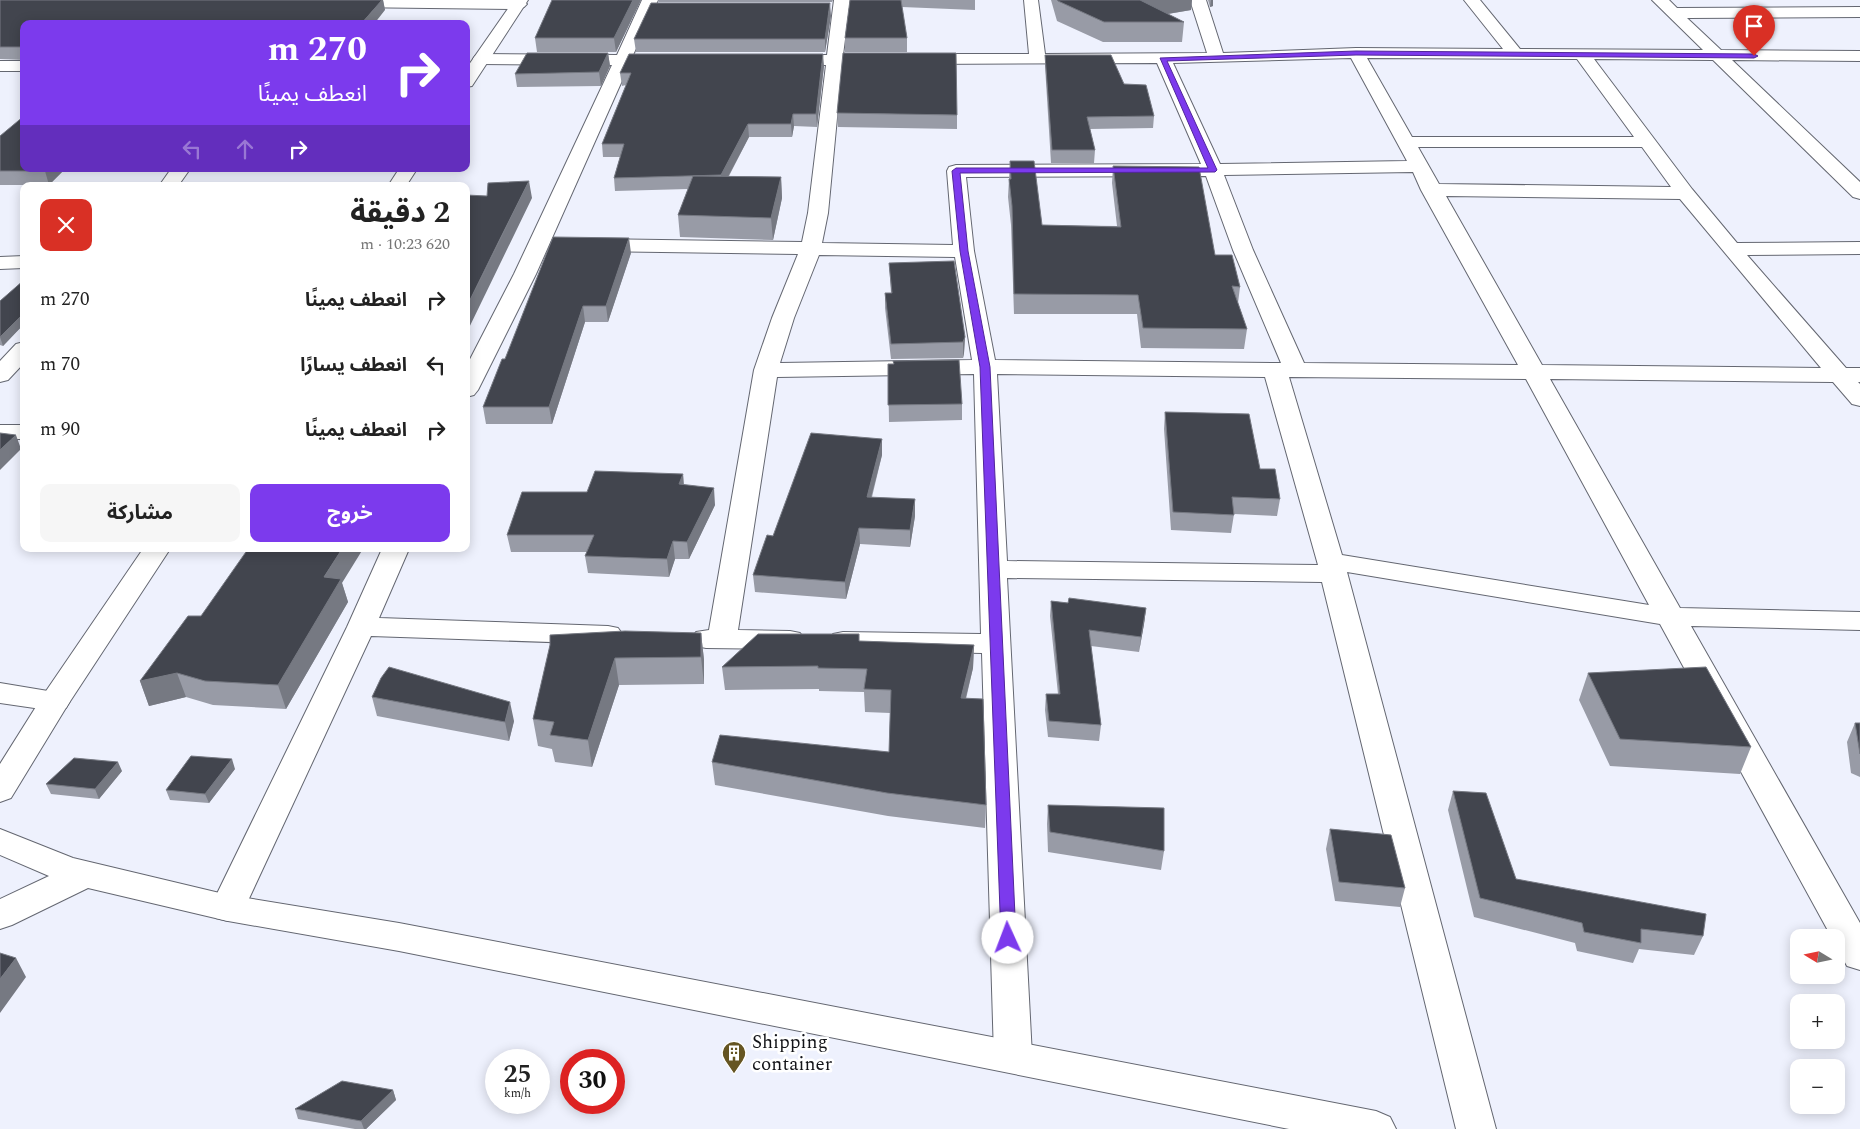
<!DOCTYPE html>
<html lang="ar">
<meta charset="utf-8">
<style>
body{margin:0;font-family:Spectral,"Noto Sans Arabic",serif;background:#f6f6f6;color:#222;direction:rtl;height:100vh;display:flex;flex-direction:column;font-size:19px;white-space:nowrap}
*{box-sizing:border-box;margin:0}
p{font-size:16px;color:#767676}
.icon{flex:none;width:28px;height:28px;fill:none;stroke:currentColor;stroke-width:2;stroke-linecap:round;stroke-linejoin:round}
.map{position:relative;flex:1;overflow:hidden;direction:ltr}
.drawer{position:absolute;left:20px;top:182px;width:450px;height:370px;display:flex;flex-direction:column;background:#fff;border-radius:10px;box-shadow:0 2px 12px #0003;direction:rtl}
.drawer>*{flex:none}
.guide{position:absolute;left:20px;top:20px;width:450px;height:152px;border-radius:10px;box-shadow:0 2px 12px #0003;direction:rtl;background:#7c3aed;color:#fff;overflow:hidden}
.needle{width:32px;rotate:280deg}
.tools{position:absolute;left:1790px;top:929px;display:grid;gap:10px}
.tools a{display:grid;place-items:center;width:55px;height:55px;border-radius:10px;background:#fff;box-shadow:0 2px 12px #0003;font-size:25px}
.speed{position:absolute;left:485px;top:1049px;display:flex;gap:10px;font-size:25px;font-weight:700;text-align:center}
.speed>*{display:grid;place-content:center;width:65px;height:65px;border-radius:50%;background:#fff;box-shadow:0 2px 12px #0003;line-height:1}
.speed small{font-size:12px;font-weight:400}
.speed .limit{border:8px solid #d22;background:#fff;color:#111}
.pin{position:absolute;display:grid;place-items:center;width:42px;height:42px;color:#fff;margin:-51px -21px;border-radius:50% 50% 50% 0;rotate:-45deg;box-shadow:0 0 5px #0007}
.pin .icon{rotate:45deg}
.me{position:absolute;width:55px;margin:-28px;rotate:358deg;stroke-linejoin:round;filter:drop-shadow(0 0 4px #0008)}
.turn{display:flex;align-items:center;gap:18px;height:105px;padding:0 20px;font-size:22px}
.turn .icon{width:65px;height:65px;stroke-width:2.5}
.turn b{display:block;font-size:35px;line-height:42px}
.lanes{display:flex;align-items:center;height:48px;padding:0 20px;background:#0003;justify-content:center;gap:25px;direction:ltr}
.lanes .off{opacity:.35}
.round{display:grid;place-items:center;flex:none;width:52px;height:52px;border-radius:10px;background:#f6f6f6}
.overview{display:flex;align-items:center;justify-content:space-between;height:85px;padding:0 20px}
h1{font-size:30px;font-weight:700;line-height:38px}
.button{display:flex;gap:10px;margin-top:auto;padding:10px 20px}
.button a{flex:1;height:58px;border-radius:10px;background:#7c3aed;color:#fff;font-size:20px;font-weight:700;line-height:58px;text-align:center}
.button a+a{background:#f6f6f6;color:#222}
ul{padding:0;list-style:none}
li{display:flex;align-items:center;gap:15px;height:65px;padding:0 20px}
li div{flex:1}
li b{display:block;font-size:19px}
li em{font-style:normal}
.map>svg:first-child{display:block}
</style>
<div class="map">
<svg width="1860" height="1129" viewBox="0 0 1860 1129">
<rect width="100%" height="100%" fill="#eef1fd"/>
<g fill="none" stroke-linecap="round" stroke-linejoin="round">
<g stroke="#646771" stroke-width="2">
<path id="street" d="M 342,0 L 521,0 L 527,4 L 524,7 L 519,9 L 348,7 L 343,5 L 340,2 Z
M 642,0 L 658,0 L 633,55 L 668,57 L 670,60 L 668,63 L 629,65 L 536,274 L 478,390 L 474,395 L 466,397 L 466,367 L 514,274 L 612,65 L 481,64 L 475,62 L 473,59 L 475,56 L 481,54 L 617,55 Z
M 834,0 L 850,0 L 843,55 L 880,55 L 886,57 L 888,60 L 886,63 L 880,65 L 842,65 L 828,213 L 822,243 L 953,245 L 947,171 L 949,167 L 956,165 L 1201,164 L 1157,63 L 920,64 L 914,62 L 912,59 L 914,56 L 920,54 L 1029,54 L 1024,0 L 1038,0 L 1045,54 L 1207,53 L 1190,0 L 1206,0 L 1223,53 L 1356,48 L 1503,49 L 1464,0 L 1480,0 L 1520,49 L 1703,50 L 1652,0 L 1669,0 L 1677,8 L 1860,7 L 1860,17 L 1687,18 L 1721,50 L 1860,51 L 1860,61 L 1732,60 L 1860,182 L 1860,199 L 1853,197 L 1713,60 L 1594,59 L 1692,189 L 1737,243 L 1860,242 L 1860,254 L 1747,255 L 1846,368 L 1860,368 L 1860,382 L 1858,382 L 1860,384 L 1860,406 L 1852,404 L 1833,382 L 1550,379 L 1680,608 L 1860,612 L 1860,630 L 1691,626 L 1860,923 L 1860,970 L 1847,966 L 1836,946 L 1836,938 L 1832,938 L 1660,624 L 1347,572 L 1496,1129 L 1456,1129 L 1322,582 L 1007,578 L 1032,1056 L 1027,1067 L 1013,1072 L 999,1067 L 994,1056 L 982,653 L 843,650 L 833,648 L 828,641 L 833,634 L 843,632 L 981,634 L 974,374 L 777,377 L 738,630 L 790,631 L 800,633 L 805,640 L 800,647 L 790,649 L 706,648 L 696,646 L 691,639 L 696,632 L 709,630 L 754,370 L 772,318 L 798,254 L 593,251 L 586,249 L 583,245 L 586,241 L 593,239 L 802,242 L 808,213 L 826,65 L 788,65 L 782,63 L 780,60 L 782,57 L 788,55 L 827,55 ZM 1351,58 L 1407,161 L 1220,164 L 1173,63 ZM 1367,58 L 1577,59 L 1634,137 L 1412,137 ZM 1418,147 L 1642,147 L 1671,187 L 1439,184 ZM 1413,172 L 1421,190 L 1518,365 L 1304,363 L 1253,250 L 1224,175 ZM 1206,176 L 1233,250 L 1281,363 L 995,360 L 974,251 L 966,177 ZM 1446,196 L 1680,199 L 1821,368 L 1542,365 ZM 819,255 L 955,257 L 972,360 L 780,363 L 794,318 ZM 997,374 L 1265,377 L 1318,565 L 1007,561 ZM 1289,377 L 1526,379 L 1649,605 L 1342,555 Z
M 0,61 L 24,61 L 24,71 L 0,71 Z
M 171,169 L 190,169 L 178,186 L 159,186 Z
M 24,256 L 24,268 L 0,269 L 0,257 Z
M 24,342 L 24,363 L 8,380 L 0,382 L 0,361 L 16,344 Z
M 0,425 L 24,425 L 24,439 L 0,439 Z
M 382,549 L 409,549 L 379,618 L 608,626 L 618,628 L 623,635 L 618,642 L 608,644 L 371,636 L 240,918 L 228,921 L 216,918 L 210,908 L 347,627 Z
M 0,683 L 66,694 L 70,701 L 66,708 L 55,711 L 0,703 Z"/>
</g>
<g stroke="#646771" stroke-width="2">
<path id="secondary" d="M 514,0 L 528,0 L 472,86 L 466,87 L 466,69 Z
M 399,169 L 417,169 L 406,186 L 388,186 Z
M 143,549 L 170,549 L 67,706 L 11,798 L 0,802 L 0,764 L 44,694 Z
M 0,829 L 73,858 L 228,895 L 399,923 L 1376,1111 L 1390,1117 L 1396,1129 L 1289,1129 L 399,951 L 228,921 L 88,888 L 12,925 L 0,929 L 0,899 L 49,876 L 0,855 Z"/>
</g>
<use href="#street" fill="#fff" fill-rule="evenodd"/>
<use href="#secondary" fill="#fff" fill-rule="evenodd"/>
</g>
<path fill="#989ba6" d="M 0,0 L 383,0 L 385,10 L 24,24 L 24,60 L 0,59 Z
M 641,0 L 616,52 L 537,52 L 535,38 Z
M 658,0 L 833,0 L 832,2 L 659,2 Z
M 850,0 L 975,0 L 975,10 L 902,7 L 907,38 L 907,52 L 845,52 L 845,38 Z
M 1051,0 L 1192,0 L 1191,10 L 1168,14 L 1184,22 L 1182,42 L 1103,42 L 1057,21 Z
M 1208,0 L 1213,0 L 1213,6 L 1210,7 Z
M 831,16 L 825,52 L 636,52 L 634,39 Z
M 608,53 L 610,66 L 601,86 L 517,87 L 515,74 Z
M 1045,55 L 1154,116 L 1153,128 L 1090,129 L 1095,150 L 1094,163 L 1051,163 L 1045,66 Z
M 824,66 L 817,127 L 794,126 L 792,137 L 749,137 L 729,176 L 781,177 L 782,198 L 773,240 L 680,237 L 678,215 L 688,189 L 615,191 L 614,178 L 620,157 L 603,157 L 602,144 L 626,85 L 622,86 L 620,73 Z
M 837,113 L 957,115 L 957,129 L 838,127 Z
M 0,136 L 65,169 L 49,185 L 0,185 Z
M 1010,161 L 1042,225 L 1117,226 L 1112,183 L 1113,166 L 1215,255 L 1240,287 L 1238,303 L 1247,329 L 1244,349 L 1141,348 L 1137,314 L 1014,314 L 1011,225 L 1008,197 Z
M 631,253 L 608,322 L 585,322 L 552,424 L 486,424 L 483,407 L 505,359 Z
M 889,263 L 965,337 L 964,353 L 963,358 L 891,359 L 885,308 L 885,293 L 891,293 Z
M 24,280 L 24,324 L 3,346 L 0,345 L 0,301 Z
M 888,364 L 962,404 L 962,420 L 889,422 Z
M 1165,412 L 1260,469 L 1280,499 L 1277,516 L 1234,514 L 1231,533 L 1171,530 L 1164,429 Z
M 882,439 L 882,455 L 872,497 L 915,516 L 910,547 L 860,544 L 846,599 L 755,592 L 753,575 L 773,536 Z
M 683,474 L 684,485 L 715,505 L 689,559 L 675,559 L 669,577 L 588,573 L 585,556 L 587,552 L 511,552 L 507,535 L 587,492 Z
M 342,583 L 348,602 L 286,709 L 213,705 L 186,697 L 149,706 L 140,681 L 201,616 Z
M 1051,601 L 1068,603 L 1146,608 L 1144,624 L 1139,652 L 1091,646 L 1101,725 L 1099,741 L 1048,737 L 1045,710 L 1046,694 L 1058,694 L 1050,616 Z
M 701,633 L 704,660 L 704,684 L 619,685 L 592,767 L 555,762 L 552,749 L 538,746 L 533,719 L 550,645 Z
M 859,641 L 974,645 L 973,668 L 966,699 L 986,805 L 985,828 L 888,816 L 715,785 L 712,762 L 889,752 L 890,713 L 865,712 L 864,692 L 819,691 L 819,689 L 725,690 L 722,667 Z
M 1588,673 L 1751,747 L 1740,774 L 1610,766 L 1579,700 Z
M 372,697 L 514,721 L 509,741 L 377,716 Z
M 1855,723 L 1860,723 L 1860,777 L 1851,773 L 1847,742 Z
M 235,769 L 209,803 L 170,800 L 166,790 Z
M 122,771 L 99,799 L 51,794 L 46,784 Z
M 1453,791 L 1516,879 L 1703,936 L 1694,955 L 1639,949 L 1633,963 L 1577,951 L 1575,943 L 1474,917 L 1448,810 Z
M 1048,805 L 1164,851 L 1161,870 L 1048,852 L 1047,824 Z
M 1330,829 L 1405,888 L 1400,907 L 1335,901 L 1326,849 Z
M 393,1090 L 396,1100 L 366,1129 L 355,1129 L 298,1119 L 295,1109 Z"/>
<path fill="#767982" d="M 382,0 L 383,0 L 385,10 L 374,24 L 361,24 Z
M 633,0 L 641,0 L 616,52 L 614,38 Z
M 1139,0 L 1192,0 L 1191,10 L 1137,19 Z
M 1211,0 L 1213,0 L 1213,6 L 1210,7 Z
M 830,3 L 831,16 L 825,52 L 825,39 Z
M 608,53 L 610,66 L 601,86 L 599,72 Z
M 823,54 L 824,66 L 817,127 L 816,114 Z
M 793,114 L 794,126 L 792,137 L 791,124 Z
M 748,124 L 749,137 L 722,188 L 721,175 Z
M 47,169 L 65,169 L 49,185 L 45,171 Z
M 781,177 L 782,198 L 773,240 L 771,218 Z
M 529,181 L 532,198 L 466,334 L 466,308 Z
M 629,238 L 631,253 L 608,322 L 606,306 Z
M 583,306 L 585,322 L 552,424 L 549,407 Z
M 24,313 L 24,324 L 3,346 L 0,337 Z
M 965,337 L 964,353 L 963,358 L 963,342 Z
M 16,435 L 21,449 L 0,470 L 0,450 Z
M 882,439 L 882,455 L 867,513 L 867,497 Z
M 683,474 L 684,491 L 679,484 Z
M 714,488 L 715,505 L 689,559 L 687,542 Z
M 915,499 L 915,516 L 910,547 L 910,530 Z
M 859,528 L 860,544 L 846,599 L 845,582 Z
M 673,541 L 675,559 L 669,577 L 667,559 Z
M 342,549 L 363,549 L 342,583 L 348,602 L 286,709 L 278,685 L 324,577 Z
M 1146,608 L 1144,624 L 1139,652 L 1141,637 Z
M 701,633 L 704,660 L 704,684 L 701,657 Z
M 974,645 L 973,668 L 960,721 L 961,698 Z
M 615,658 L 619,685 L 592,767 L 588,740 Z
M 177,673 L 186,697 L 149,706 L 140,681 Z
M 510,702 L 514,721 L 509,741 L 505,722 Z
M 232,759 L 235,769 L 209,803 L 205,794 Z
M 118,762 L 122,771 L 99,799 L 95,789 Z
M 16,958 L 26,977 L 0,1013 L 0,979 Z
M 393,1090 L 396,1100 L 366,1129 L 364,1129 L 361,1121 Z"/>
<path fill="#42454e" stroke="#767982" d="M 0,0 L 382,0 L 361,24 L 24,24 L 24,47 L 0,47 Z
M 552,0 L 633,0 L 614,38 L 535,38 Z
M 850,0 L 901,0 L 907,38 L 845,38 Z
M 1057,0 L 1140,0 L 1184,22 L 1104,22 L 1058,1 Z
M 651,3 L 830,3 L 825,39 L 634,39 Z
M 527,53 L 608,53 L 599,72 L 515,74 Z
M 843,53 L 956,53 L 957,115 L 837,113 Z
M 629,54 L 823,54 L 816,114 L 793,114 L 791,124 L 748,124 L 721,175 L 614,178 L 624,144 L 602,144 L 631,73 L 620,73 Z
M 1045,55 L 1111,55 L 1124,84 L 1146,85 L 1154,116 L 1087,117 L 1095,150 L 1052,150 Z
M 24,116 L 24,169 L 47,169 L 45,171 L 0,171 L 0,136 Z
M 1010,161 L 1034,161 L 1042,225 L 1121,227 L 1113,166 L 1199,167 L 1215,255 L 1232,255 L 1240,287 L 1232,286 L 1247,329 L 1143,328 L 1138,295 L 1014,294 L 1012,206 L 1009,179 L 1011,179 Z
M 693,176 L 781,177 L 771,218 L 678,215 Z
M 529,181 L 499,241 L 466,308 L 466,195 L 487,196 L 488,183 Z
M 553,237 L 629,238 L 606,306 L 583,306 L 549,407 L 483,407 L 502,359 L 505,359 Z
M 954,261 L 965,337 L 963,342 L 891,344 L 885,293 L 892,293 L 889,263 Z
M 24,280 L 24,313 L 0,337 L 0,301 Z
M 959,360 L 962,404 L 888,405 L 888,364 L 894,364 L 893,361 Z
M 1165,412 L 1249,414 L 1260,469 L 1275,469 L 1280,499 L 1232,497 L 1234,515 L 1173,512 Z
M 0,433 L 16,435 L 0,450 Z
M 811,433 L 882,439 L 867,497 L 915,499 L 910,530 L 859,528 L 845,582 L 753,575 L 767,535 L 773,536 Z
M 595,471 L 683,474 L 679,484 L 714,488 L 687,542 L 673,541 L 667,559 L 585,556 L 594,535 L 507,535 L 522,492 L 587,492 Z
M 248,549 L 342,549 L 324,577 L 341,579 L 278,685 L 205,681 L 177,673 L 140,681 L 188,616 L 201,616 Z
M 1069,598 L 1146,608 L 1141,637 L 1089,630 L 1101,725 L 1049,721 L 1046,694 L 1060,694 L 1051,601 L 1068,603 Z
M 625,631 L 701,633 L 701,657 L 615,658 L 588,740 L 550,735 L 554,722 L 533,719 L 550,645 L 550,635 Z
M 758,634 L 859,634 L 859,641 L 974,645 L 961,698 L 983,699 L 986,805 L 887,793 L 712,762 L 720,735 L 889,752 L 891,690 L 864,689 L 867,669 L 818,668 L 818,666 L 722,667 Z
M 389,667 L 510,702 L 505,722 L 372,697 L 381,678 Z
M 1706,667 L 1751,747 L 1620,739 L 1588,673 Z
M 1855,723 L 1860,723 L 1860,754 Z
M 191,756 L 232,759 L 205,794 L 166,790 Z
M 74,758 L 118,762 L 95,789 L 46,784 Z
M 1453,791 L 1486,793 L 1516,879 L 1706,914 L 1703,936 L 1641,929 L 1641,943 L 1584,932 L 1582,923 L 1480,898 Z
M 1048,805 L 1164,808 L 1164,851 L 1050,832 Z
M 1330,829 L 1391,835 L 1405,888 L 1339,882 Z
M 0,953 L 16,958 L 0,979 Z
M 342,1081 L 393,1090 L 361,1121 L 295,1109 Z"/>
<path fill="#7c3aed" stroke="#51269a" d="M 1356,51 L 1754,54 L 1758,56 L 1754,58 L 1356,55 L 1167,61 L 1217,170 L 1215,172 L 960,173 L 968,251 L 990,367 L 1016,938 L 1013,943 L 1008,944 L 1003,943 L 1001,938 L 980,367 L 960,251 L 952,171 L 956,168 L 1208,168 L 1160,58 Z"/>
<defs>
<g id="building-pin" transform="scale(1.25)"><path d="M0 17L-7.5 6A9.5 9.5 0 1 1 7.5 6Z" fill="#655522" stroke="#fff"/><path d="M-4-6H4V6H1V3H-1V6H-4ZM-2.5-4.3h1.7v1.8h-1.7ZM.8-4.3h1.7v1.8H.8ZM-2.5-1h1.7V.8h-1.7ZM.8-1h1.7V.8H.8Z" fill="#fff"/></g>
</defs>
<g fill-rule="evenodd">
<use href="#building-pin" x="734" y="1053"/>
</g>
<g text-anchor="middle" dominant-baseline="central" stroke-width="5" stroke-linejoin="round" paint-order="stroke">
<g font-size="19" fill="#131418" stroke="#fff" text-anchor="start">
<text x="752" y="1042">Shipping<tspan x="752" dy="22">container</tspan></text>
</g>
</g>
</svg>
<div class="tools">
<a><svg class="needle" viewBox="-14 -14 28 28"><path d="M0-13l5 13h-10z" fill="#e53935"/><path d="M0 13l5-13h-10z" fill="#767676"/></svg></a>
<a>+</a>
<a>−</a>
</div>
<div class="speed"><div>25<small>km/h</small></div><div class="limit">30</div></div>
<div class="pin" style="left:1754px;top:56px;background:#d93025"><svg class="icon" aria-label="arrive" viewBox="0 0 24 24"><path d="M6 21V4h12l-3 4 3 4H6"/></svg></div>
<svg class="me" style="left:1008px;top:938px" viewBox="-20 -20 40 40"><circle r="19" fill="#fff"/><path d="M0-13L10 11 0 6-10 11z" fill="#7c3aed"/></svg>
<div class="guide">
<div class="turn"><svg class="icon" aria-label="right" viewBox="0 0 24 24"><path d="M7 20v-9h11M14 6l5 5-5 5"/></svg><div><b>270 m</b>انعطف يمينًا</div></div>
<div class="lanes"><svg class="icon off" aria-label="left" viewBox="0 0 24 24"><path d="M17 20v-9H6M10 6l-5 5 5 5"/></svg><svg class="icon off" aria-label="ahead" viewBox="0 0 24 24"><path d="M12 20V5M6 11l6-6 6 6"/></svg><svg class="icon" aria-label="right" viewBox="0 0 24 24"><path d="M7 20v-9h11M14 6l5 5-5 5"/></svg></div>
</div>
<section class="drawer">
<div class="overview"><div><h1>2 دقيقة</h1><p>620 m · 10:23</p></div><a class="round" style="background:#d93025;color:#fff"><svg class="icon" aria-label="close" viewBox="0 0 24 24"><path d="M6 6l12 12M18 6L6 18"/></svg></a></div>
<ul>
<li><svg class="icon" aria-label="right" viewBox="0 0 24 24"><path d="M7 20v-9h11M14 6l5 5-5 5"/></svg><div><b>انعطف يمينًا</b></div><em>270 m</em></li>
<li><svg class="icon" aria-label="left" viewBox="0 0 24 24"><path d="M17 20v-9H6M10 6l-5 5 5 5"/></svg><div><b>انعطف يسارًا</b></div><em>70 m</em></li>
<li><svg class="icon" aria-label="right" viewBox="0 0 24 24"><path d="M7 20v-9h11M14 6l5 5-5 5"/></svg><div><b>انعطف يمينًا</b></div><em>90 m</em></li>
</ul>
<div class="button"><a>خروج</a><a>مشاركة</a></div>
</section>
</div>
